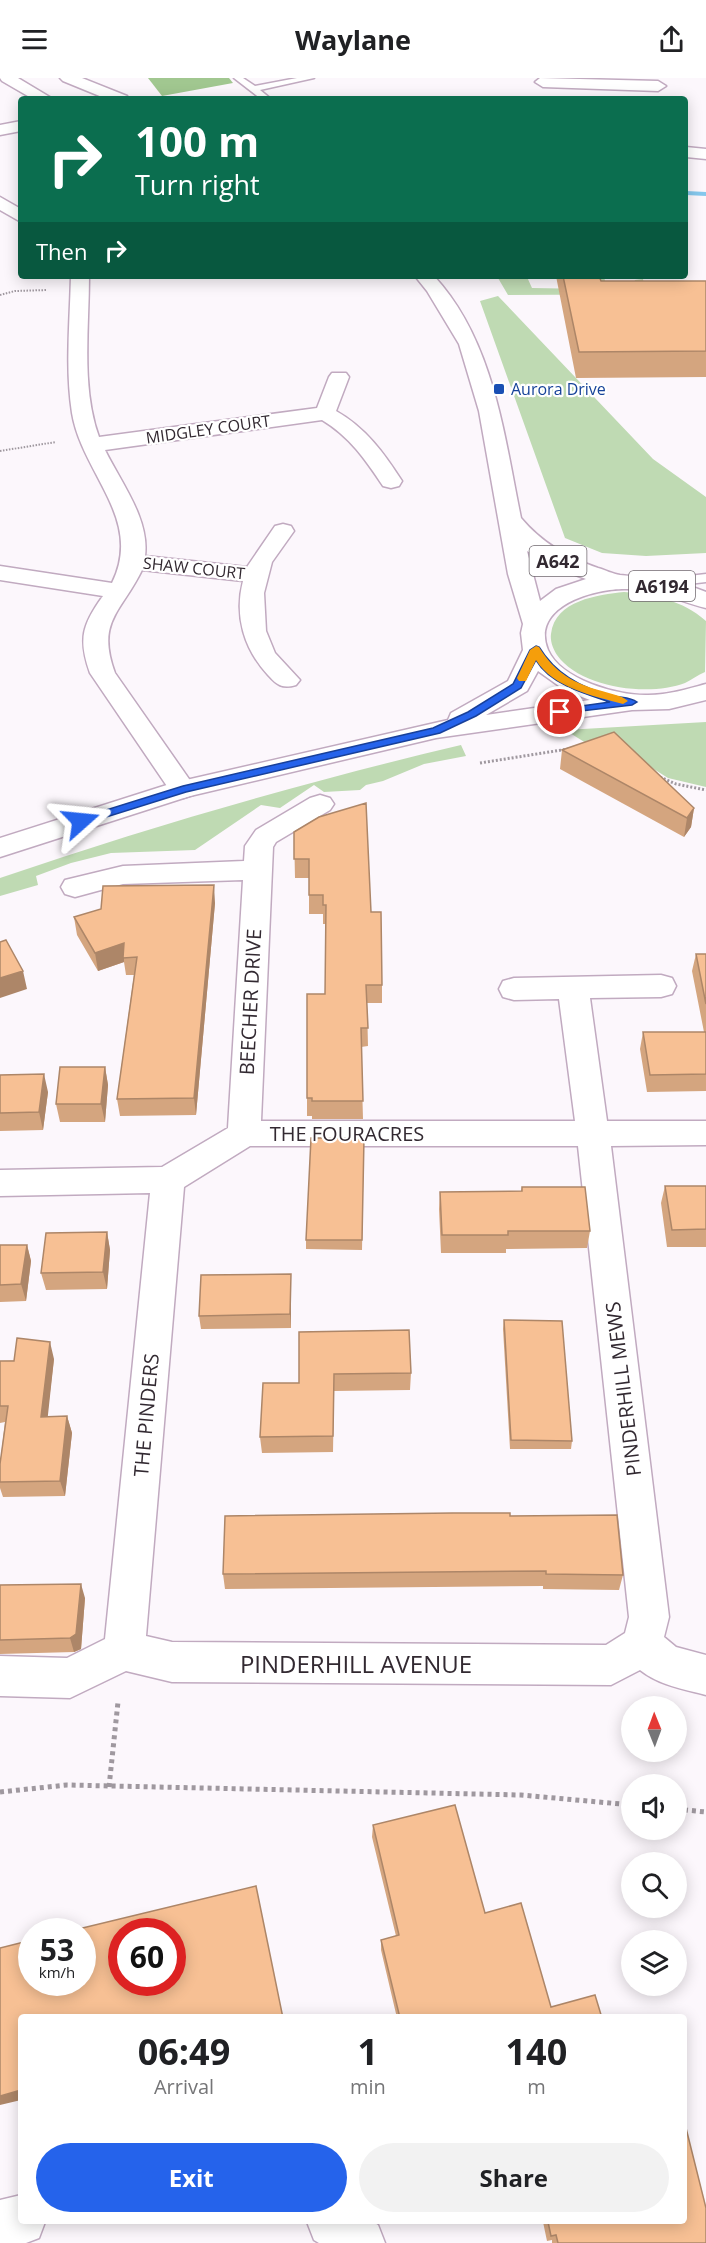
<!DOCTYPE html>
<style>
body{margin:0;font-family:"Open Sans",sans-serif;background:#f2f2f2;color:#202124;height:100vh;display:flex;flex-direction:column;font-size:22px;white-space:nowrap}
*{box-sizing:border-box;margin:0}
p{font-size:20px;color:#757577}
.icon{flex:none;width:33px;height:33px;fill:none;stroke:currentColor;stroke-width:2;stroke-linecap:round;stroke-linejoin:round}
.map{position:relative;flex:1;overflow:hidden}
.sheet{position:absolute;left:18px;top:1936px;width:669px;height:210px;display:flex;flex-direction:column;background:#fff;border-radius:6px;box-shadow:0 3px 15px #0003}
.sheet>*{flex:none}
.hud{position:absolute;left:18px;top:18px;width:670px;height:183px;border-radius:6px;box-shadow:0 3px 15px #0003;background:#0b6e4f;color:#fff;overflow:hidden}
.needle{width:39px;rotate:359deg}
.fabs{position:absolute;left:621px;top:1618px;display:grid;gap:12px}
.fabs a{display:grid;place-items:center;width:66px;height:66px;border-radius:50%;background:#fff;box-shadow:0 3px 15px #0003;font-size:30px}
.speed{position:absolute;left:18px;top:1840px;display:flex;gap:12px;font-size:30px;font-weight:700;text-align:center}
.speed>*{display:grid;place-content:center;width:78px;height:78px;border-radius:50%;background:#fff;box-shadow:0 3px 15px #0003;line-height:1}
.speed small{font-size:15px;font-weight:400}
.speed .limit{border:9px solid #d22;background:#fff;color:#111}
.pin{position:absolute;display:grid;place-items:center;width:51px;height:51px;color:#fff;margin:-26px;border:3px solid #fff;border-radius:50%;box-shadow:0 2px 6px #0007}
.me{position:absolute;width:66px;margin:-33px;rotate:72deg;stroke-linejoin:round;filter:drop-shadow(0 0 4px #0008)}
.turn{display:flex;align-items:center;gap:21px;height:126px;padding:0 18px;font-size:27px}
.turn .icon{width:78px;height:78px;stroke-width:2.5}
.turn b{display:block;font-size:42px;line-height:51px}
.then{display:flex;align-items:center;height:57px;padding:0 18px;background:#0003;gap:12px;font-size:22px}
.eta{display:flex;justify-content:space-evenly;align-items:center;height:102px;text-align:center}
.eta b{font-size:36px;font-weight:700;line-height:42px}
.action{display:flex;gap:12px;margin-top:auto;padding:12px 18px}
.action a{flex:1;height:69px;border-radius:36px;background:#2563eb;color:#fff;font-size:24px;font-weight:700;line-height:69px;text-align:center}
.action a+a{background:#f2f2f2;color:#202124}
header{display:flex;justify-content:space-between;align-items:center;height:78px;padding:0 18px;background:#fff;font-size:27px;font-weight:700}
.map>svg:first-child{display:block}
</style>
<header><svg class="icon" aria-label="menu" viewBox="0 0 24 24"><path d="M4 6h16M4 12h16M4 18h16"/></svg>Waylane<svg class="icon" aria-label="share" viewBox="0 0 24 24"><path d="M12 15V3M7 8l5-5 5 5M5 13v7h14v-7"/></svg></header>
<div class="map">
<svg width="706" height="2165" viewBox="0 0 706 2165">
<rect width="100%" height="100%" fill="#fcf7fc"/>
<path fill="#bfdab3" d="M 527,199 L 532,210 L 589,211 L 588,199 L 604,199 L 608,213 L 634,205 L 635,202 L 643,201 L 644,207 L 706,216 L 508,217 L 498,200 Z
M 498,218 L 653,381 L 706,419 L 706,475 L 646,478 L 602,475 L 565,460 L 480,223 Z
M 624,514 C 655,517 682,522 706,543 L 705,594 C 698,597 691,602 685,605 C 649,619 580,610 557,577 C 553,571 550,563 551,556 C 555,522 598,517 624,514 Z
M 706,644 L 706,709 L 668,700 L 641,683 L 586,665 L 565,652 Z
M 461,667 L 466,678 L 424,686 L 383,703 L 366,707 L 360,712 L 324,714 L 314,707 L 280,730 L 261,727 L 195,772 L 111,775 L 71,785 L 36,798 L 38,807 L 0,818 L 0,800 C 152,748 305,704 461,667 Z"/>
<path fill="#a1c790" d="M 148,0 L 229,0 L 233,5 L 162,18 Z"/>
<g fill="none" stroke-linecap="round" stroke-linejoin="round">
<path fill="#85c8ed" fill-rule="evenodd" d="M 686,113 L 706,114 L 706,118 L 686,117 Z"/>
<g stroke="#c1aac0" stroke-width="3">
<path id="service" d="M 234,0 L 243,0 L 255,8 L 297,0 L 314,0 L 260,12 L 271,21 L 261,21 Z
M 706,496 L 706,504 L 654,510 L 648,506 L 654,502 Z"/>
</g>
<g stroke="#c1aac0" stroke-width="3">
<path id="minor" d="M 0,0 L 18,0 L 53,21 L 33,21 L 2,3 Z
M 540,0 L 658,3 L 666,8 L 658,13 L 543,9 L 535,4 Z
M 21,43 L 21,53 L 0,57 L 0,47 Z
M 686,69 L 706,71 L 706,81 L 686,79 Z
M 0,119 L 21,131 L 21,144 L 0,132 Z
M 71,198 L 89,198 C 89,250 81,310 99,359 L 317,330 L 329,299 L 332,295 L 346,295 L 349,299 L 336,333 C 366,350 384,375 402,403 L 399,408 L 391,410 L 383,408 C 365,381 350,359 322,342 L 105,372 C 120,403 150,441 145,478 L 247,489 L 275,448 L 283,446 L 291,448 L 294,453 L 272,484 L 264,515 L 266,553 L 275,575 L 300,602 L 296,607 C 282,611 277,607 268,597 C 244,571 234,538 243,503 L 142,492 C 121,535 96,543 115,595 L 196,711 L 193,717 L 183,720 L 173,717 L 90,595 C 78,561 82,547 103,518 L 0,502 L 0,488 L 112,505 C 144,441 82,396 72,335 C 65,290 70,243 71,198 Z
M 320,717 L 330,720 L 334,726 L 330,732 L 276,764 L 273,769 L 261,1043 L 575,1043 L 559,921 L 514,922 L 503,919 L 499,911 L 503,903 L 514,900 L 661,897 L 672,900 L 676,908 L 672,916 L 661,919 L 590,920 L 607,1043 L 706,1043 L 706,1067 L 611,1068 L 669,1539 L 664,1559 L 676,1569 L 706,1577 L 706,1617 C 683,1611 659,1607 640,1592 L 611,1607 L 172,1604 L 126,1593 L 70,1620 L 0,1618 L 0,1578 L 67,1580 L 105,1561 L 150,1115 L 0,1118 L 0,1092 L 162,1089 L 228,1050 L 243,802 L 123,806 L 75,819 L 65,816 L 61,809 L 65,802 L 123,788 L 244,783 L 245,768 L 256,752 L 310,720 ZM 250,1068 L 578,1068 L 629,1539 L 625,1555 L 606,1567 L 172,1564 L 146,1558 L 184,1109 Z
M 21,2117 L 21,2144 L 45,2144 L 39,2160 L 26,2165 L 0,2165 L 0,2122 Z
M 307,2144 L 373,2144 L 378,2147 L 385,2165 L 319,2165 L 314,2162 Z"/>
</g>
<g stroke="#c1aac0" stroke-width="3">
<path id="primary" d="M 60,0 L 82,0 L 127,18 L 129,21 L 107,21 L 63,3 Z
M 415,198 L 434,198 C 494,263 504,357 521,440 C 542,465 567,479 598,490 C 605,492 613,496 620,497 C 650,500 678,502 706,514 L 706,530 C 677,523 660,512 627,511 C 595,510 530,528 548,572 C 561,602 619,618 648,617 C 668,617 687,611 706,606 L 706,622 L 669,631 L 632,632 L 436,660 L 190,718 L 0,779 L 0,760 L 173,705 L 448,642 L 451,635 L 508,603 L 523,572 L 521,555 L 523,546 L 508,496 L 479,333 L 459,266 L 427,213 ZM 527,473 L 550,487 L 586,501 L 556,511 L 540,523 ZM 538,593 L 566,613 L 590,622 L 486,637 L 527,613 Z"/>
</g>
<path stroke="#9f989f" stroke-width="2" stroke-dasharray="1.5 1.5" stroke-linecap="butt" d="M 0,217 L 15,213 L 47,212
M 0,373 L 56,364"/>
<path stroke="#9f989f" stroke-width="3" stroke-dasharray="2 2" stroke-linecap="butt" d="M 480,685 L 568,671
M 660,699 L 676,706 L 706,712"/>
<path stroke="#9f989f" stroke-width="5" stroke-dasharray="4 4" stroke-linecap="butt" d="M 109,1709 L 118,1624
M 0,1714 L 67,1707 L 521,1717 L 632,1727
M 676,1731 L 706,1734"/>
<use href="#service" fill="#fff" fill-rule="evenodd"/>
<use href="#minor" fill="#fff" fill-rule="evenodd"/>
<use href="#primary" fill="#fff" fill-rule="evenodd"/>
</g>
<path fill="#d4a57f" d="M 556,198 L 599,198 L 601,203 L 706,203 L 706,299 L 576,300 Z
M 562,672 L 694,730 L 691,749 L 684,759 L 560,691 Z
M 294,754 L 371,834 L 382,907 L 382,925 L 367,925 L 368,968 L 361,969 L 363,1041 L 312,1041 L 312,1038 L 307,1038 L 307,1020 L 325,916 L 326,846 L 323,846 L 323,836 L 309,836 L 309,800 L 295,800 Z
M 215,825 L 196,1037 L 120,1038 L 117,1021 L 134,897 L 126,897 L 124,884 L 98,893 L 77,857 L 74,839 Z
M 696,876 L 706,876 L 706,1013 L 647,1014 L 640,971 L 643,954 L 704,954 L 692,893 Z
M 105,989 L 108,1007 L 105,1044 L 60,1044 L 56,1026 Z
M 0,997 L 48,1014 L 43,1052 L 0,1053 Z
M 364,1060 L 362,1172 L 306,1171 L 306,1162 Z
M 665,1108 L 706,1108 L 706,1169 L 667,1169 L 661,1125 Z
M 522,1109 L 590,1153 L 587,1170 L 506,1171 L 506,1175 L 441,1175 L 439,1131 L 440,1114 L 521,1113 Z
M 107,1154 L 110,1172 L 107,1211 L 46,1212 L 41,1195 Z
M 0,1167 L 27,1167 L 31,1183 L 26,1223 L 0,1224 Z
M 291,1209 L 291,1250 L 201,1251 L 199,1238 Z
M 504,1242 L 572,1363 L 571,1371 L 510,1371 L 503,1251 Z
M 299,1254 L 411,1295 L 410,1312 L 334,1313 L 333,1374 L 262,1375 L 260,1359 L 299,1305 Z
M 54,1281 L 47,1339 L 67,1338 L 72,1355 L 65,1418 L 3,1419 L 0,1410 L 0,1386 L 5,1344 L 0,1345 L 0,1283 Z
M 510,1438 L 623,1497 L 619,1512 L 543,1511 L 543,1508 L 225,1511 L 223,1496 Z
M 0,1507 L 85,1520 L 81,1571 L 74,1574 L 0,1576 Z
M 373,1747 L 485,1835 L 551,1929 L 602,1940 L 397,1940 L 381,1872 L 381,1862 L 396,1858 L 372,1759 Z
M 543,2144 L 684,2144 L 706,2165 L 552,2165 L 552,2162 L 547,2163 Z"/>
<path fill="#ad8668" d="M 694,730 L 691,749 L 684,759 L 687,740 Z
M 214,807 L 215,825 L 196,1037 L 194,1020 Z
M 124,865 L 124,884 L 98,893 L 95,875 Z
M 23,893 L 27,911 L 0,920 L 0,900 Z
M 105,989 L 108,1007 L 105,1044 L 101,1026 Z
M 44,996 L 48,1014 L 43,1052 L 39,1034 Z
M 107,1154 L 110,1172 L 107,1211 L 103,1194 Z
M 27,1167 L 31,1183 L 26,1223 L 21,1206 Z
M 291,1196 L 291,1250 L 290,1236 Z
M 50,1264 L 54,1281 L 46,1355 L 41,1339 Z
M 67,1338 L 72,1355 L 65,1418 L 60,1403 Z
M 81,1506 L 85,1520 L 81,1571 L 74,1574 L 70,1560 Z
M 21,2012 L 21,2022 L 0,2027 L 0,2018 Z"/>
<path fill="#f7c094" stroke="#ad8668" stroke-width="1.5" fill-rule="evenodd" d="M 563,198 L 599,198 L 601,203 L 706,203 L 706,273 L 579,274 Z
M 614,654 L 694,730 L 687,740 L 562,672 Z
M 366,725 L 371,834 L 381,834 L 382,907 L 366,907 L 368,950 L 361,950 L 363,1023 L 312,1023 L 312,1020 L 307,1020 L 307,916 L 325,916 L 326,827 L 323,827 L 323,817 L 309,817 L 309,781 L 294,781 L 294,754 L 319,739 Z
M 214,807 L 194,1020 L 117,1021 L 137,879 L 123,880 L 124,865 L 95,875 L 74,839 L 101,831 L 103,808 Z
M 6,862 L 23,893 L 0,900 L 0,864 Z
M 696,876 L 706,876 L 706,926 Z
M 643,954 L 706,954 L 706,996 L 650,997 Z
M 60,989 L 105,989 L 101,1026 L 56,1026 Z
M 44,996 L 39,1034 L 0,1035 L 0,997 Z
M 311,1060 L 364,1060 L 362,1162 L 306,1162 Z
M 665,1108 L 706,1108 L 706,1151 L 672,1152 Z
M 522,1109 L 585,1109 L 590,1153 L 508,1153 L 508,1157 L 442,1157 L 440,1114 L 522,1113 Z
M 107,1154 L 103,1194 L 41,1195 L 46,1155 Z
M 0,1167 L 27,1167 L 21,1206 L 0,1207 Z
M 291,1196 L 290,1236 L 199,1238 L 201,1197 Z
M 504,1242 L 562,1243 L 572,1363 L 511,1362 Z
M 409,1252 L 411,1295 L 334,1296 L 333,1358 L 260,1359 L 263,1305 L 299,1305 L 299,1254 Z
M 17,1260 L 50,1264 L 41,1339 L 67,1338 L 60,1403 L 0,1404 L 0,1386 L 8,1328 L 0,1328 L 0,1283 L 14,1283 Z
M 453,1435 L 510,1435 L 510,1438 L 617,1437 L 623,1497 L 546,1496 L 546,1493 L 223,1496 L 225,1438 Z
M 81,1506 L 76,1556 L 70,1560 L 0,1562 L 0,1507 Z
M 455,1727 L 485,1835 L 521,1825 L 551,1929 L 595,1917 L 602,1940 L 400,1940 L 381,1862 L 399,1857 L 373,1747 Z
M 256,1808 L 283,1940 L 21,1940 L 21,2012 L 0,2018 L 0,1870 L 32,1862 L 32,1905 L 82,1905 L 82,1854 L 66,1854 ZM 122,1854 L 172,1854 L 172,1905 L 122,1905 Z
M 684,2042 L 706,2130 L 706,2165 L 558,2165 L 556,2157 L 551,2158 L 548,2144 L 684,2144 Z"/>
<path fill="#2563eb" stroke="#184099" stroke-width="1.5" d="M 536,568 L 539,569 C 556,597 582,611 614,618 C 622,620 630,619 637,624 L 632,627 L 556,636 L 556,632 L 560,631 L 610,624 C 585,616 550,606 536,582 L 521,610 L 476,638 L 440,655 L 186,714 L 81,747 L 76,743 L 77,741 L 183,708 L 433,650 L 468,634 L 513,606 L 530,572 Z"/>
<path fill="#f59e0b" d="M 536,568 L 539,569 C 555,595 573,605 602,613 C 611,616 621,617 628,623 L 623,626 C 594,618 553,610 536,582 L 526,603 L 519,603 L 517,600 L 530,572 Z"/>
<rect fill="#1a4fb4" stroke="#fff" stroke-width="2" x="493" y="305" width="12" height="12" rx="3"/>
<g text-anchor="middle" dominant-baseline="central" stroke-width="4.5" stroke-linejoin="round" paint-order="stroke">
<g font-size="16" fill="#164399" stroke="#fff" text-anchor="start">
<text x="511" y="311">Aurora Drive</text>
</g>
<g font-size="16" fill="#322931" stroke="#fff">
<text transform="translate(208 351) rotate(-8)">MIDGLEY COURT</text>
<text transform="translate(194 490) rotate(6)">SHAW COURT</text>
</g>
<g fill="#fff" stroke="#70696f" stroke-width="1.5">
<rect x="529.5" y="468" width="57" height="30" rx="4.5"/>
<rect x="629" y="493" width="66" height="30" rx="4.5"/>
</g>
<g font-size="18" font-weight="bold" fill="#322931">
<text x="558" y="483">A642</text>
<text x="662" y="508">A6194</text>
</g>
<g font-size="20" fill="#322931" stroke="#fff">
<text transform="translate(250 924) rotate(-87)">BEECHER DRIVE</text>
<text x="347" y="1055">THE FOURACRES</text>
<text transform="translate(623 1311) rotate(-97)">PINDERHILL MEWS</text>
<text transform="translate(146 1337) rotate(-85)">THE PINDERS</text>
</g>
<g font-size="24" fill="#322931" stroke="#fff">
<text x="356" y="1585">PINDERHILL AVENUE</text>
</g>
</g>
</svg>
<div class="fabs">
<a><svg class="needle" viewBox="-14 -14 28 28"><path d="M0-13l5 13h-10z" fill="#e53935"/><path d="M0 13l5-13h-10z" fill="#757577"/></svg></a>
<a><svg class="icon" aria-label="sound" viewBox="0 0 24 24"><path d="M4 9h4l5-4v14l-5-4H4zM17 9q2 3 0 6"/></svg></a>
<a><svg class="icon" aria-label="search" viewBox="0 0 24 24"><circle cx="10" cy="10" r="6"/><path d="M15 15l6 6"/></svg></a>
<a><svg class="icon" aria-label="layers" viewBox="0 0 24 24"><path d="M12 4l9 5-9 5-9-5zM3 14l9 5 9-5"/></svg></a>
</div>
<div class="speed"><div>53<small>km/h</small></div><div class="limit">60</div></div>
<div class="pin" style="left:560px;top:634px;background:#d93025"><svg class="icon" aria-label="arrive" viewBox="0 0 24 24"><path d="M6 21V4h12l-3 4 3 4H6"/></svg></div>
<svg class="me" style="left:81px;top:743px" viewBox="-20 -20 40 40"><path d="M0-17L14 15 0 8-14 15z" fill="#2563eb" stroke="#fff" stroke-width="4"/></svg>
<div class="hud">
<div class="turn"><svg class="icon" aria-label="right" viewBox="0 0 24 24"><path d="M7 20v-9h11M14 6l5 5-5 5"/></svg><div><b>100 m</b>Turn right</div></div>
<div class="then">Then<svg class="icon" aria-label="right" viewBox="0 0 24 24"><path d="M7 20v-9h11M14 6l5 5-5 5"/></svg></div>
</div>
<section class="sheet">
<div class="eta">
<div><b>06:49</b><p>Arrival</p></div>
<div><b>1</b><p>min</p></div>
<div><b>140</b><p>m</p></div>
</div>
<div class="action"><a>Exit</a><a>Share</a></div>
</section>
</div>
